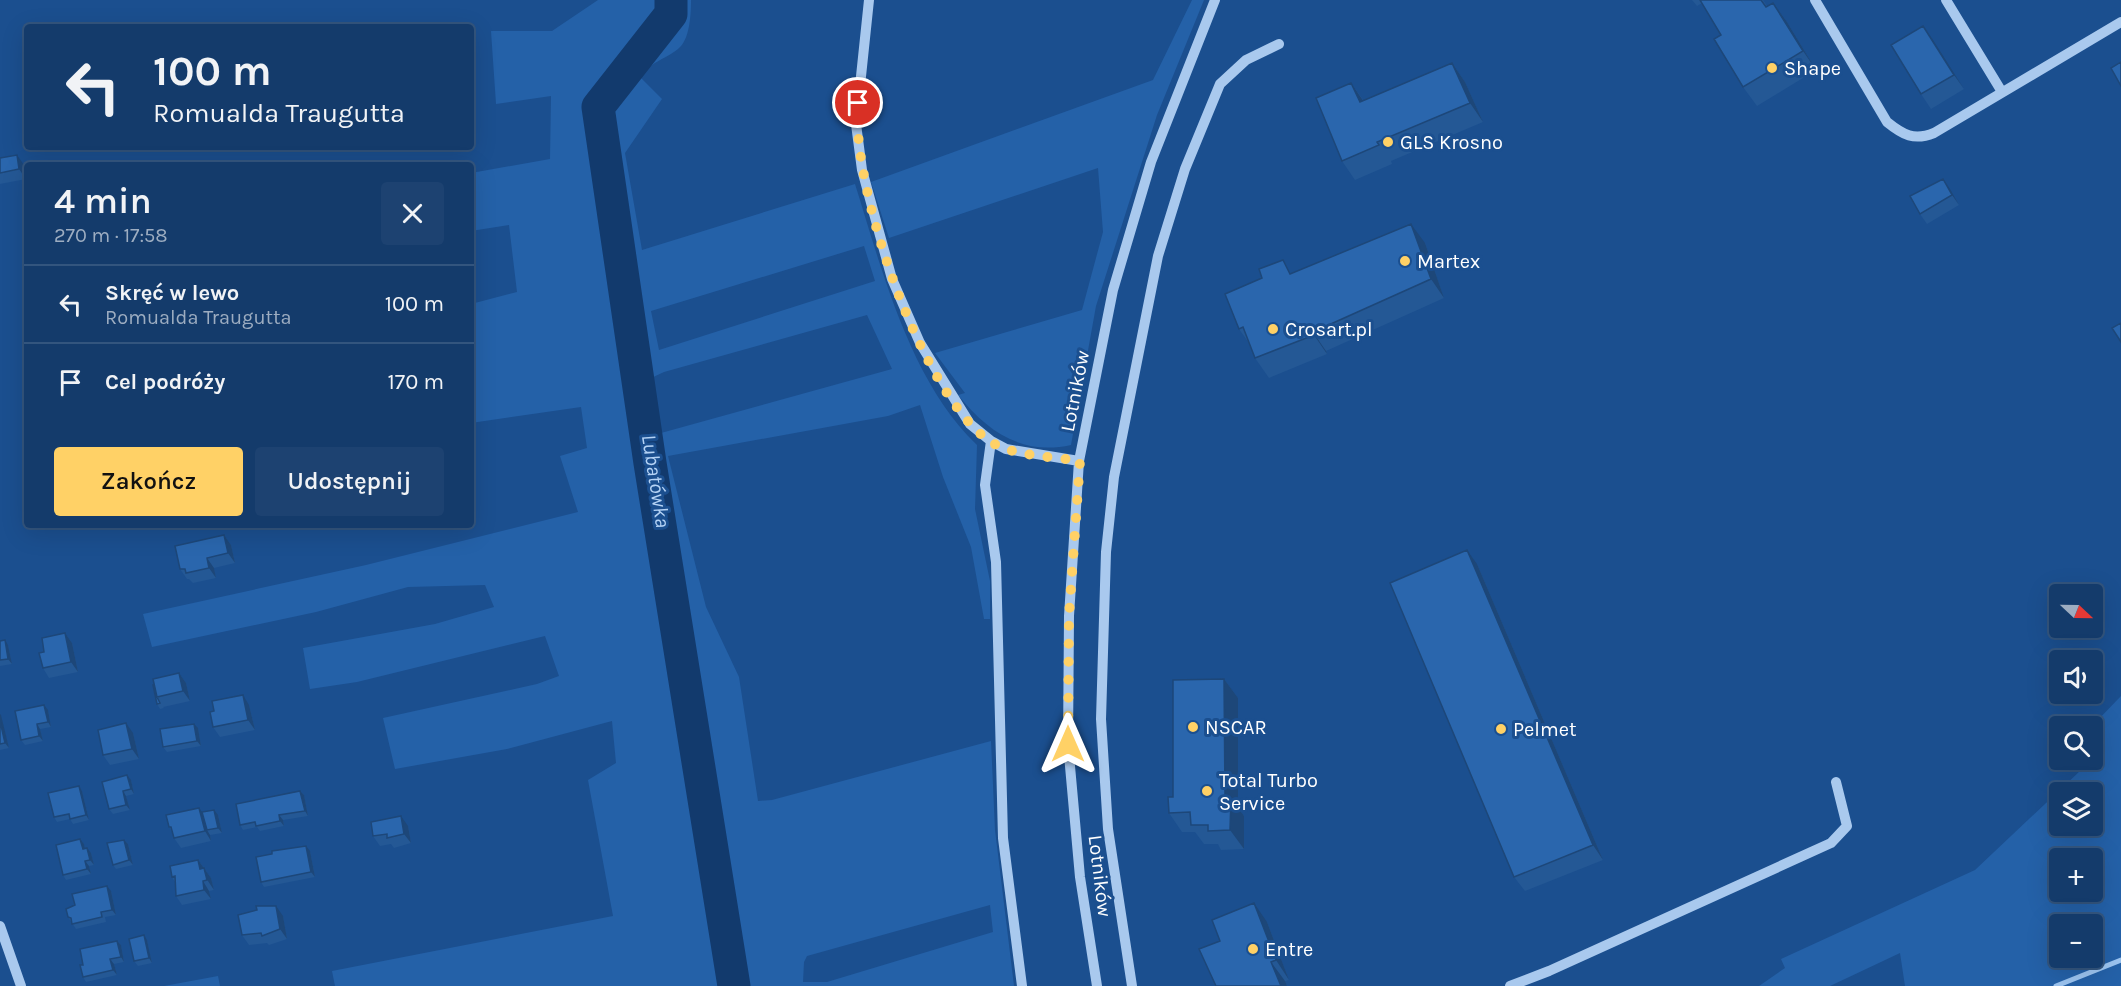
<!DOCTYPE html>
<html lang="pl">
<meta charset="utf-8">
<style>
body{margin:0;font-family:Karla,sans-serif;background:#1d4271;color:#f1f3f6;height:100vh;display:flex;flex-direction:column;font-size:22px;white-space:nowrap}
*{box-sizing:border-box;margin:0}
p{font-size:20px;color:#9dadc1}
.icon{flex:none;width:33px;height:33px;fill:none;stroke:currentColor;stroke-width:2;stroke-linecap:round;stroke-linejoin:round}
.map{position:relative;flex:1;overflow:hidden}
.details{position:absolute;left:24px;top:162px;width:450px;height:366px;display:flex;flex-direction:column;background:#143b6b;border-radius:6px;box-shadow:0 6px 24px #0002,0 0 0 2px #33557e}
.details>*{flex:none}
.banner{position:absolute;left:24px;top:24px;width:450px;height:126px;border-radius:6px;box-shadow:0 6px 24px #0002,0 0 0 2px #33557e;background:#143b6b;color:#f1f3f6;overflow:hidden}
.needle{width:39px;rotate:112deg}
.controls{position:absolute;left:2049px;top:584px;display:grid;gap:12px}
.controls a{display:grid;place-items:center;width:54px;height:54px;border-radius:6px;background:#143b6b;box-shadow:0 6px 24px #0002,0 0 0 2px #33557e;font-size:30px}
.pin{position:absolute;display:grid;place-items:center;width:51px;height:51px;color:#fff;margin:-26px;border:3px solid #fff;border-radius:50%;box-shadow:0 2px 6px #0007}
.me{position:absolute;width:66px;margin:-33px;rotate:0deg;stroke-linejoin:round;filter:drop-shadow(0 0 4px #0008)}
.turn{display:flex;align-items:center;gap:21px;height:126px;padding:0 30px;font-size:27px}
.turn .icon{width:78px;height:78px;stroke-width:2.5}
.turn b{display:block;font-size:42px;line-height:51px}
.round{display:grid;place-items:center;flex:none;width:63px;height:63px;border-radius:6px;background:#1d4271}
.headline{display:flex;align-items:center;justify-content:space-between;height:102px;padding:0 30px}
h1{font-size:36px;font-weight:600;line-height:45px}
.action{display:flex;gap:12px;margin-top:auto;padding:12px 30px}
.action a{flex:1;height:69px;border-radius:6px;background:#ffd166;color:#111;font-size:24px;font-weight:600;line-height:69px;text-align:center}
.action a+a{background:#1d4271;color:#f1f3f6}
ul{padding:0;list-style:none}
li{display:flex;align-items:center;gap:18px;height:78px;padding:0 30px;border-top:2px solid #33557e}
li div{flex:1}
li b{display:block;font-size:22px}
li em{font-style:normal}
.map>svg:first-child{display:block}
</style>
<div class="map">
<svg width="2121" height="986" viewBox="0 0 2121 986">
<rect width="100%" height="100%" fill="#1b4f8f"/>
<path fill="#2461a8" fill-rule="evenodd" d="M 598,0 L 691,0 C 691,14 690,40 678,49 C 664,60 649,62 641,78 L 662,99 L 625,153 L 642,250 L 855,184 C 882,270 910,381 977,445 L 975,509 L 990,581 L 990,619 L 984,619 L 971,547 L 943,477 L 920,405 L 888,416 L 668,456 L 706,607 L 739,677 L 758,801 L 772,800 L 991,741 L 995,830 L 1014,986 L 335,986 L 332,971 L 613,916 L 588,780 L 616,763 L 612,721 L 507,749 L 395,769 L 383,718 L 537,684 L 559,676 L 545,636 L 357,682 L 310,689 L 303,648 L 435,624 L 494,607 L 485,585 L 408,587 L 316,612 L 152,647 L 143,614 L 366,565 L 578,512 L 560,456 L 587,448 L 581,407 L 471,423 L 471,304 L 517,292 L 509,225 L 471,231 L 471,173 L 550,159 L 551,96 L 496,104 L 491,31 L 552,31 ZM 864,246 L 875,281 L 659,350 L 651,311 ZM 867,315 L 892,369 L 661,433 L 654,416 L 649,379 L 664,372 ZM 990,905 L 993,932 L 827,982 L 803,982 L 804,962 L 807,956 Z
M 1192,0 L 1204,0 L 1157,115 L 1096,306 L 1071,445 C 1022,456 987,431 958,395 L 965,393 L 935,353 L 1082,310 L 1103,232 L 1098,168 L 889,238 L 871,182 L 1153,80 Z
M 2121,696 L 2121,986 L 1905,986 L 1900,953 L 1830,986 L 1759,986 L 1785,968 L 1781,959 L 1975,870 L 2080,771 L 2083,759 L 2092,759 L 2094,724 ZM 2060,792 L 2092,792 L 2092,825 L 2060,825 ZM 2060,858 L 2092,858 L 2092,891 L 2060,891 ZM 2060,924 L 2092,924 L 2092,957 L 2060,957 Z
M 218,976 L 220,986 L 164,986 Z"/>
<g fill="none" stroke-linecap="round" stroke-linejoin="round">
<path stroke="#9cc4f0" stroke-width="5" d="M 2056,986 L 2121,960"/>
<path stroke="#123a6d" stroke-width="33" d="M 671,0 L 671,14 L 598,107 L 650,463 L 734,986"/>
<path stroke="#a9c9ee" stroke-width="10" d="M 869,0 L 856,124 L 862,170 L 892,279 L 920,343 L 970,424 L 991,441 L 1006,449 L 1079,461
M 1815,0 L 1887,122 C 1903,135 1914,141 1934,133 L 2121,22
M 1946,0 L 2002,92
M 991,441 L 985,485 L 996,562 L 1003,838 L 1022,986
M 0,926 L 21,986
M 1097,986 L 1080,877 L 1068,744 L 1069,616 L 1079,461 L 1113,290 L 1151,162 L 1215,0
M 1132,986 L 1108,829 L 1101,719 L 1106,552 L 1114,477 L 1158,256 L 1185,169 L 1220,84 L 1246,60 L 1279,44
M 1510,986 L 1549,971 L 1831,843 L 1847,826 L 1836,782"/>
</g>
<path fill="#245895" d="M 1692,0 L 1763,0 L 1767,6 L 1773,3 L 1787,22 L 1816,70 L 1757,106 L 1743,87 L 1721,35 L 1702,3 L 1697,6 Z
M 1923,26 L 1964,89 L 1931,109 L 1921,94 Z
M 1452,63 L 1465,82 L 1483,122 L 1391,161 L 1392,164 L 1355,180 L 1342,161 L 1351,83 L 1364,101 Z
M 0,158 L 24,165 L 26,179 L 0,184 Z
M 1943,179 L 1959,205 L 1927,224 L 1920,214 Z
M 1425,243 L 1444,298 L 1326,351 L 1327,354 L 1269,378 L 1255,358 L 1249,343 L 1239,329 L 1292,273 Z
M 224,535 L 231,545 L 235,563 L 214,568 L 216,578 L 193,583 L 189,579 L 187,579 L 180,569 Z
M 1477,564 L 1603,860 L 1525,891 L 1514,877 Z
M 65,633 L 72,643 L 78,672 L 49,678 L 43,668 L 44,652 Z
M 0,641 L 8,645 L 12,664 L 0,666 Z
M 179,673 L 186,683 L 190,701 L 163,707 L 164,708 L 160,709 L 157,704 L 153,685 Z
M 1224,679 L 1238,698 L 1238,807 L 1244,816 L 1244,849 L 1221,850 L 1218,844 L 1204,844 L 1195,832 L 1182,832 L 1169,813 L 1173,797 Z
M 249,705 L 255,730 L 220,737 L 213,727 L 214,711 Z
M 48,710 L 51,727 L 40,729 L 43,741 L 25,745 L 21,740 Z
M 0,714 L 9,748 L 0,750 Z
M 198,728 L 201,746 L 167,752 L 163,747 Z
M 133,733 L 139,759 L 110,765 L 103,755 Z
M 131,780 L 134,794 L 126,796 L 130,810 L 113,814 L 109,809 Z
M 79,786 L 82,791 L 89,820 L 73,824 L 70,819 L 57,822 L 54,817 Z
M 300,791 L 304,795 L 308,816 L 283,820 L 284,826 L 260,831 L 257,827 L 243,830 L 240,825 Z
M 202,812 L 218,815 L 222,833 L 210,835 L 211,841 L 181,848 L 174,838 L 173,833 L 169,827 Z
M 408,826 L 411,843 L 394,848 L 391,844 L 380,846 L 373,836 Z
M 80,839 L 84,844 L 85,849 L 91,853 L 94,865 L 89,866 L 91,874 L 66,880 L 63,875 Z
M 124,840 L 128,844 L 133,865 L 116,869 L 113,865 Z
M 310,851 L 315,877 L 264,887 L 261,882 Z
M 198,860 L 211,878 L 214,890 L 209,891 L 211,899 L 182,905 L 176,896 L 175,882 L 172,877 Z
M 111,891 L 116,915 L 105,917 L 106,922 L 76,929 L 68,917 Z
M 283,916 L 287,939 L 269,945 L 267,943 L 249,945 L 242,935 Z
M 1267,922 L 1289,980 L 1285,981 L 1287,986 L 1216,986 L 1220,941 Z
M 147,940 L 152,963 L 138,966 L 134,961 Z
M 117,941 L 121,945 L 124,962 L 114,964 L 117,975 L 86,982 L 83,977 L 83,965 Z"/>
<path fill="#1d4779" d="M 1773,3 L 1787,22 L 1816,70 L 1803,51 Z
M 1923,26 L 1933,40 L 1964,89 L 1954,75 Z
M 1452,63 L 1465,82 L 1483,122 L 1470,103 Z
M 1351,83 L 1364,102 L 1360,102 Z
M 17,155 L 24,165 L 26,179 L 19,169 Z
M 1943,179 L 1950,189 L 1959,205 L 1952,195 Z
M 1411,224 L 1425,243 L 1444,298 L 1431,279 Z
M 1313,332 L 1326,351 L 1327,354 L 1314,335 Z
M 224,535 L 231,545 L 235,563 L 228,553 Z
M 1467,550 L 1477,564 L 1603,860 L 1593,845 Z
M 207,558 L 214,568 L 216,578 L 209,568 Z
M 65,633 L 72,643 L 78,672 L 71,662 Z
M 5,640 L 8,645 L 12,664 L 8,659 Z
M 179,673 L 186,683 L 190,701 L 183,691 Z
M 1224,679 L 1238,698 L 1238,807 L 1244,816 L 1244,849 L 1230,830 L 1225,796 Z
M 243,695 L 249,705 L 255,730 L 248,720 Z
M 44,705 L 48,710 L 51,727 L 48,722 Z
M 0,714 L 1,715 L 9,748 L 5,743 L 0,721 Z
M 126,723 L 133,733 L 139,759 L 132,749 Z
M 37,724 L 40,729 L 43,741 L 39,736 Z
M 194,724 L 198,728 L 201,746 L 197,741 Z
M 127,775 L 131,780 L 134,794 L 131,789 Z
M 79,786 L 82,791 L 89,820 L 86,815 Z
M 123,791 L 126,796 L 130,810 L 126,805 Z
M 300,791 L 304,795 L 308,816 L 305,811 Z
M 199,808 L 206,817 L 207,830 L 210,835 L 211,841 L 205,831 Z
M 214,810 L 218,815 L 222,833 L 218,828 Z
M 279,815 L 283,820 L 284,826 L 280,821 Z
M 401,816 L 408,826 L 411,843 L 404,834 Z
M 80,839 L 84,844 L 86,854 L 83,849 Z
M 124,840 L 128,844 L 133,865 L 129,860 Z
M 306,846 L 310,851 L 315,877 L 311,872 Z
M 87,848 L 91,853 L 94,865 L 90,860 Z
M 198,860 L 211,878 L 214,890 L 200,869 Z
M 85,861 L 89,866 L 91,874 L 87,869 Z
M 203,881 L 209,891 L 211,899 L 204,890 Z
M 107,886 L 111,891 L 116,915 L 112,910 Z
M 1254,903 L 1267,922 L 1289,980 L 1276,960 Z
M 276,906 L 283,916 L 287,939 L 280,929 Z
M 144,935 L 147,940 L 152,963 L 149,958 Z
M 117,941 L 121,945 L 124,962 L 121,957 Z
M 110,959 L 114,964 L 117,975 L 113,970 Z
M 1271,962 L 1285,981 L 1287,986 L 1281,986 Z"/>
<path fill="#2a66ad" stroke="#1d4779" stroke-width="1.5" d="M 1700,0 L 1761,0 L 1766,7 L 1773,3 L 1803,51 L 1743,87 L 1714,39 L 1721,35 Z
M 1923,26 L 1954,75 L 1921,94 L 1891,45 Z
M 2121,62 L 2121,86 L 2111,68 Z
M 1452,63 L 1470,103 L 1377,142 L 1379,145 L 1342,161 L 1316,98 L 1351,83 L 1360,102 Z
M 17,155 L 19,169 L 0,173 L 0,158 Z
M 1943,179 L 1952,195 L 1920,214 L 1910,196 Z
M 1411,224 L 1431,279 L 1313,332 L 1314,335 L 1255,358 L 1243,327 L 1239,329 L 1225,294 L 1262,278 L 1259,269 L 1283,260 L 1290,274 Z
M 2121,323 L 2121,342 L 2112,328 Z
M 224,535 L 228,553 L 207,558 L 209,568 L 186,573 L 185,569 L 180,569 L 175,546 Z
M 1467,550 L 1593,845 L 1514,877 L 1390,583 Z
M 65,633 L 71,662 L 43,668 L 39,653 L 44,652 L 42,638 Z
M 5,640 L 8,659 L 0,660 L 0,641 Z
M 179,673 L 183,691 L 157,697 L 153,679 Z
M 1224,679 L 1225,796 L 1231,797 L 1230,830 L 1208,831 L 1208,825 L 1191,825 L 1190,812 L 1169,813 L 1168,797 L 1173,797 L 1173,680 Z
M 153,685 L 154,685 L 157,697 L 160,703 L 157,704 Z
M 243,695 L 248,720 L 213,727 L 210,712 L 214,711 L 212,701 Z
M 44,705 L 48,722 L 37,724 L 39,736 L 21,740 L 15,711 Z
M 0,721 L 5,743 L 0,744 Z
M 126,723 L 132,749 L 103,755 L 98,730 Z
M 194,724 L 197,741 L 163,747 L 160,729 Z
M 127,775 L 131,789 L 123,791 L 126,805 L 109,809 L 102,782 Z
M 79,786 L 86,815 L 70,819 L 69,814 L 54,817 L 48,793 Z
M 300,791 L 305,811 L 279,815 L 280,821 L 256,826 L 255,822 L 240,825 L 236,804 Z
M 199,808 L 205,831 L 174,838 L 171,827 L 169,827 L 166,815 Z
M 214,810 L 218,828 L 207,830 L 202,812 Z
M 401,816 L 404,834 L 387,838 L 387,834 L 373,836 L 371,822 Z
M 80,839 L 83,849 L 87,848 L 90,860 L 85,861 L 87,869 L 63,875 L 56,845 Z
M 124,840 L 129,860 L 113,865 L 107,843 Z
M 306,846 L 311,872 L 261,882 L 256,857 L 272,854 L 272,851 Z
M 198,860 L 200,869 L 204,868 L 207,880 L 203,881 L 204,890 L 176,896 L 175,876 L 172,877 L 170,866 Z
M 107,886 L 112,910 L 101,912 L 102,917 L 72,924 L 71,918 L 68,917 L 66,909 L 75,905 L 72,894 Z
M 1254,903 L 1276,960 L 1271,962 L 1281,986 L 1216,986 L 1199,949 L 1220,941 L 1212,920 Z
M 256,906 L 276,906 L 280,929 L 262,936 L 261,933 L 242,935 L 238,915 L 257,910 Z
M 144,935 L 149,958 L 134,961 L 129,939 Z
M 117,941 L 121,957 L 110,959 L 113,970 L 83,977 L 80,965 L 83,965 L 80,949 Z"/>
<g fill="none" stroke-linecap="round" stroke-linejoin="round">
<path stroke="#ffd166" stroke-width="10" stroke-dasharray="0 18" d="M 858,103 C 850,184 921,396 991,442 C 1015,457 1052,456 1080,461 L 1069,616 L 1068,744"/>
</g>
<g fill="#ffd166" stroke="#1b4f8f" stroke-width="2">
<circle cx="1772" cy="68" r="6"/>
<circle cx="1388" cy="142" r="6"/>
<circle cx="1405" cy="261" r="6"/>
<circle cx="1273" cy="329" r="6"/>
<circle cx="1193" cy="727" r="6"/>
<circle cx="1501" cy="729" r="6"/>
<circle cx="1207" cy="791" r="6"/>
<circle cx="1253" cy="949" r="6"/>
</g>
<g text-anchor="middle" dominant-baseline="central" stroke-width="6" stroke-linejoin="round" paint-order="stroke">
<g font-size="20" fill="#fff" stroke="#1b4f8f" text-anchor="start">
<text x="1784" y="68">Shape</text>
<text x="1400" y="142">GLS Krosno</text>
<text x="1417" y="261">Martex</text>
<text x="1285" y="329">Crosart.pl</text>
<text x="1205" y="727">NSCAR</text>
<text x="1513" y="729">Pelmet</text>
<text x="1219" y="780">Total Turbo<tspan x="1219" dy="23">Service</tspan></text>
<text x="1265" y="949">Entre</text>
</g>
<g font-size="20" fill="#fff" stroke="#1b4f8f">
<text transform="translate(1075 391) rotate(-79)">Lotników</text>
<text transform="translate(1100 876) rotate(83)">Lotników</text>
</g>
<g font-size="21" font-style="italic" fill="#b5d3f5" stroke="#1b4f8f">
<text transform="translate(656 481) rotate(81)">Lubatówka</text>
</g>
</g>
</svg>
<div class="controls">
<a><svg class="needle" viewBox="-14 -14 28 28"><path d="M0-13l5 13h-10z" fill="#e53935"/><path d="M0 13l5-13h-10z" fill="#9dadc1"/></svg></a>
<a><svg class="icon" aria-label="sound" viewBox="0 0 24 24"><path d="M4 9h4l5-4v14l-5-4H4zM17 9q2 3 0 6"/></svg></a>
<a><svg class="icon" aria-label="search" viewBox="0 0 24 24"><circle cx="10" cy="10" r="6"/><path d="M15 15l6 6"/></svg></a>
<a><svg class="icon" aria-label="layers" viewBox="0 0 24 24"><path d="M12 4l9 5-9 5-9-5zM3 14l9 5 9-5"/></svg></a>
<a>+</a>
<a>−</a>
</div>
<div class="pin" style="left:858px;top:103px;background:#d93025"><svg class="icon" aria-label="arrive" viewBox="0 0 24 24"><path d="M6 21V4h12l-3 4 3 4H6"/></svg></div>
<svg class="me" style="left:1068px;top:744px" viewBox="-20 -20 40 40"><path d="M0-17L14 15 0 8-14 15z" fill="#ffd166" stroke="#fff" stroke-width="4"/></svg>
<div class="banner">
<div class="turn"><svg class="icon" aria-label="left" viewBox="0 0 24 24"><path d="M17 20v-9H6M10 6l-5 5 5 5"/></svg><div><b>100 m</b>Romualda Traugutta</div></div>
</div>
<section class="details">
<div class="headline"><div><h1>4 min</h1><p>270 m · 17:58</p></div><a class="round"><svg class="icon" aria-label="close" viewBox="0 0 24 24"><path d="M6 6l12 12M18 6L6 18"/></svg></a></div>
<ul>
<li><svg class="icon" aria-label="left" viewBox="0 0 24 24"><path d="M17 20v-9H6M10 6l-5 5 5 5"/></svg><div><b>Skręć w lewo</b><p>Romualda Traugutta</p></div><em>100 m</em></li>
<li><svg class="icon" aria-label="arrive" viewBox="0 0 24 24"><path d="M6 21V4h12l-3 4 3 4H6"/></svg><div><b>Cel podróży</b></div><em>170 m</em></li>
</ul>
<div class="action"><a>Zakończ</a><a>Udostępnij</a></div>
</section>
</div>
